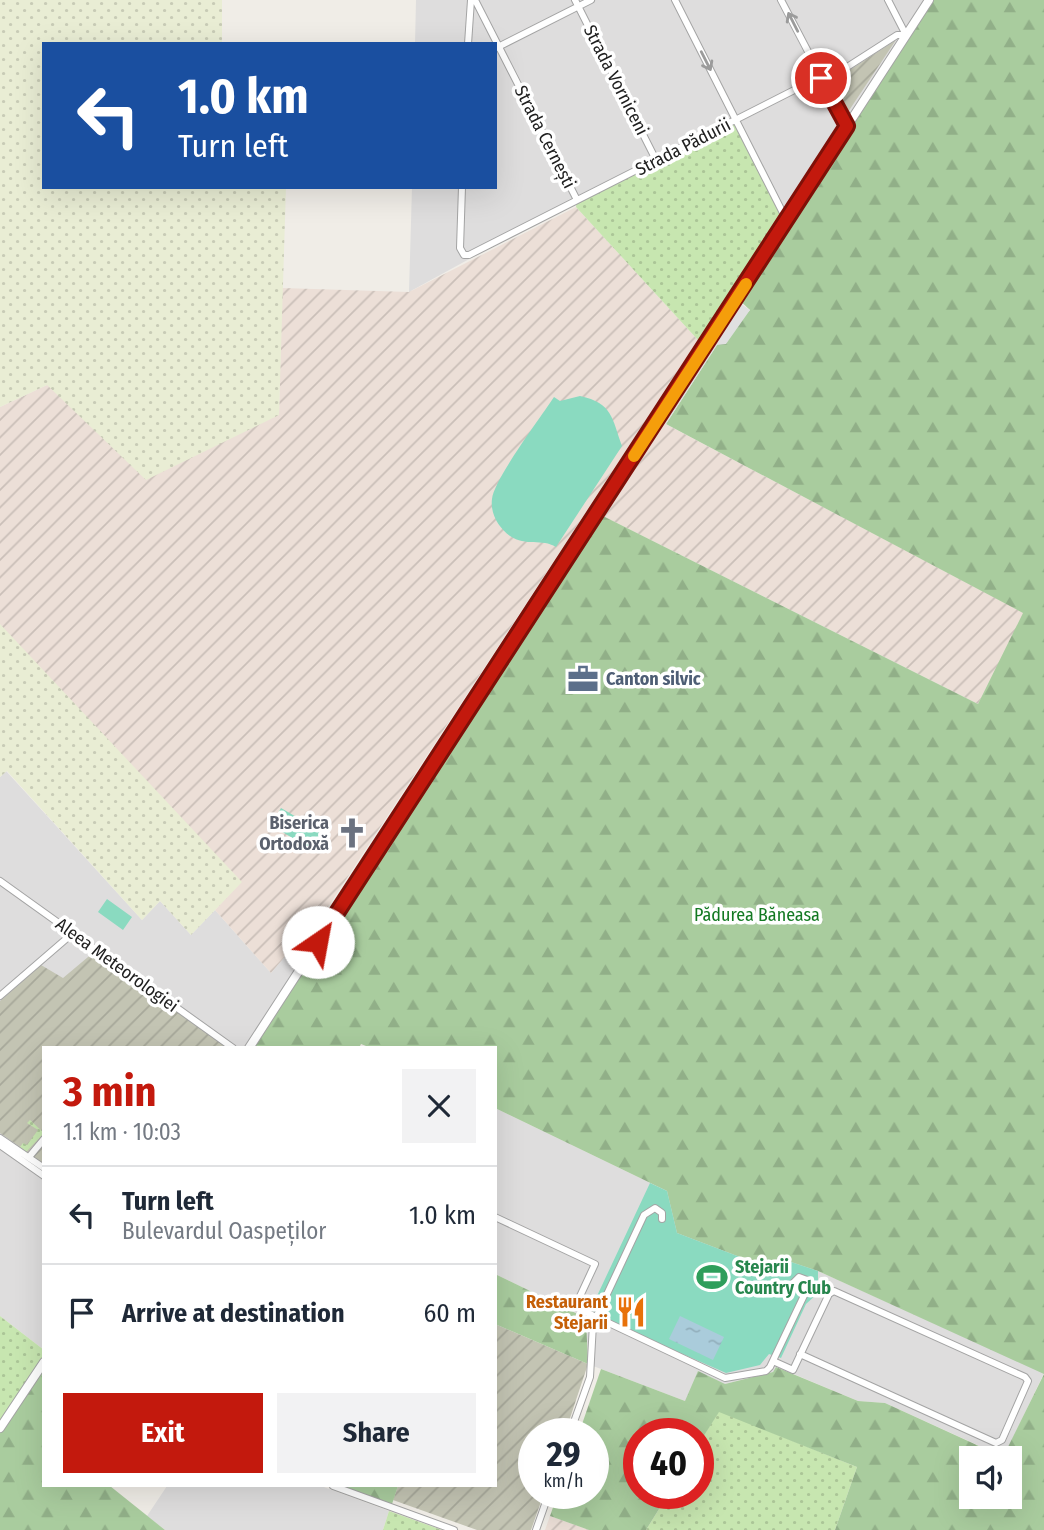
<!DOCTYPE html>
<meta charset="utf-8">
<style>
body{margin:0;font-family:"Fira Sans Condensed",sans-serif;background:#f2f2f3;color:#1f2937;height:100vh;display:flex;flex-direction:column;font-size:26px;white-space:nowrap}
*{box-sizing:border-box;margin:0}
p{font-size:23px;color:#747a83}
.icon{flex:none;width:38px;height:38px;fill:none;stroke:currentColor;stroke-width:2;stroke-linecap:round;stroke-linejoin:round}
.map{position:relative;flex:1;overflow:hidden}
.sheet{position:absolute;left:42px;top:1046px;width:455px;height:441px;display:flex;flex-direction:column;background:#fff;border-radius:0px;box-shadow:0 7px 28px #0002}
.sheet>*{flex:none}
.banner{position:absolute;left:42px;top:42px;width:455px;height:147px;border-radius:0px;box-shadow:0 7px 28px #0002;background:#1a4fa0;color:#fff;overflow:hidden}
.controls{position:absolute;left:959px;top:1446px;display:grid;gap:14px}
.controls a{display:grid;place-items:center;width:63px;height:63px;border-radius:0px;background:#fff;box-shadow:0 7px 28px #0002;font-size:35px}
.speed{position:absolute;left:518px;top:1418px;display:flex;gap:14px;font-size:35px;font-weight:700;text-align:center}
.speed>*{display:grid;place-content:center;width:91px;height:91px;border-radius:50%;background:#fff;box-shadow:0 7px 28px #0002;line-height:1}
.speed small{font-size:18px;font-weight:400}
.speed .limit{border:10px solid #d22;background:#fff;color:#111}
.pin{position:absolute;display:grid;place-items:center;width:60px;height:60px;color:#fff;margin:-30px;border:4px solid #fff;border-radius:50%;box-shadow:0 2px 7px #0007}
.me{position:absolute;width:77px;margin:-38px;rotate:33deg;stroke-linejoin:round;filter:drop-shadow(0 0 5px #0008)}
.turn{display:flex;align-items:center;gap:24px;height:147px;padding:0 21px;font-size:32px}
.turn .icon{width:91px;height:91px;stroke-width:2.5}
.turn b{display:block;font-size:49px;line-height:60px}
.round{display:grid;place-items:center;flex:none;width:74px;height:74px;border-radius:0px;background:#f2f2f3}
.head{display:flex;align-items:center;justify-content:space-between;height:119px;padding:0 21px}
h1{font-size:42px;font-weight:700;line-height:52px;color:#c3190d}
.primary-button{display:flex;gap:14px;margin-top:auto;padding:14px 21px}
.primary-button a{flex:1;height:80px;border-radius:0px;background:#c3190d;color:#fff;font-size:28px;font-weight:700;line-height:80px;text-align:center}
.primary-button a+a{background:#f2f2f3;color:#1f2937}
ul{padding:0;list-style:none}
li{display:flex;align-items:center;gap:21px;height:98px;padding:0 21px;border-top:2px solid #e0e1e3}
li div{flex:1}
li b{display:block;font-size:26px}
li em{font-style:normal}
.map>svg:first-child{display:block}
</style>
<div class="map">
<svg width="1044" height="1530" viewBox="0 0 1044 1530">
<defs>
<pattern id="military-furrows" width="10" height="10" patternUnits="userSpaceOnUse" patternTransform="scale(1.75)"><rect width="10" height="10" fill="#ecdfd7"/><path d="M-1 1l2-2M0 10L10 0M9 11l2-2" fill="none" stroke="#cabfb8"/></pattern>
<pattern id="construction-furrows" width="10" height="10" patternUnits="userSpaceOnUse" patternTransform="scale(1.75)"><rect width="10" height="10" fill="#c3c4b3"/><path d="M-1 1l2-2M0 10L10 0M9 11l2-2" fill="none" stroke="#a7a89a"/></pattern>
<pattern id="farmland-dots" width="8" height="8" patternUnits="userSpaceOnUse" patternTransform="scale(1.75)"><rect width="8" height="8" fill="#e9edd4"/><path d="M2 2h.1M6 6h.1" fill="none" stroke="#c8cbb6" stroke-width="1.8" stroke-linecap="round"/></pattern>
<pattern id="grass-dots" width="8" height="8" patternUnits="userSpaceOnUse" patternTransform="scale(1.75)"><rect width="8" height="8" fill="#c7e6b0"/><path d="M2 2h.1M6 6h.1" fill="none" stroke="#abc597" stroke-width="1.8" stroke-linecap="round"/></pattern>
<pattern id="forest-firs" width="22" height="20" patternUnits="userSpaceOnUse" patternTransform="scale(1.75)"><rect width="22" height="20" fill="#a9cc9e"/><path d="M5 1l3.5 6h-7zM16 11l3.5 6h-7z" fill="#91af88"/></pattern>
<pattern id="water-ripples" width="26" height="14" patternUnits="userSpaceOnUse" patternTransform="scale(1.75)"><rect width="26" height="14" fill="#aaccdb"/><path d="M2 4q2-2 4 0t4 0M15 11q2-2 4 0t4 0" fill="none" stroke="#92afbc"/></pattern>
</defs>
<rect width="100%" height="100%" fill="#f0ede7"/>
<path fill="#dedddd" d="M 416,0 L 929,0 L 786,219 L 577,200 L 409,292 L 412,187 L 495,187 L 495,44 L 415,44 Z
M 6,771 L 142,920 L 160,901 L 191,935 L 215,910 L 271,973 L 297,942 L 310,955 L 249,1048 L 44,1048 L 44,1350 L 0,1316 L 0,777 Z
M 495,1108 L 667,1191 L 818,1271 L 1044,1373 L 1004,1457 L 885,1403 L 858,1401 L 777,1367 L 773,1372 L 725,1384 L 685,1401 L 588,1364 L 586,1318 L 495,1274 Z
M 167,1486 L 321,1486 L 389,1511 L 383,1530 L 165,1530 L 147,1516 Z"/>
<path fill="url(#military-furrows)" d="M 576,207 L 698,340 L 302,947 L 297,942 L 271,973 L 215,910 L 241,882 L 0,626 L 0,407 L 47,385 L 279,415 L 282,288 L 409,292 Z
M 658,420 L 1024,613 L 978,704 L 597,513 Z
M 550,1516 L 589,1530 L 545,1530 Z"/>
<path fill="url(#construction-furrows)" d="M 896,40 L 846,115 L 831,82 Z
M 94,952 L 229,1048 L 44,1048 L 44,1164 L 0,1133 L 0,1001 L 41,965 L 63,978 Z
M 495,1324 L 588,1364 L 565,1433 L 534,1433 L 534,1493 L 544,1493 L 531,1530 L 477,1530 L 393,1500 L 398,1486 L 495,1486 Z"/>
<path fill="url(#farmland-dots)" d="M 0,0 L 222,0 L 222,44 L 44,44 L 44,187 L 286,187 L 279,415 L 146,480 L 47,385 L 0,407 Z
M 0,624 L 242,882 L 191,935 L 160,901 L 142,920 L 7,771 L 0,777 Z"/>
<path fill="url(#grass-dots)" d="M 736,120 L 786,219 L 708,343 L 698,340 L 576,207 L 577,200 Z
M 30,1120 L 44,1133 L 26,1152 L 20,1147 L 23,1143 L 27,1145 L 38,1130 L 27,1123 Z
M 0,1316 L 44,1350 L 44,1362 L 0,1428 Z
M 719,1411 L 857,1467 L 835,1530 L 646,1530 L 669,1493 L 698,1493 L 698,1445 Z
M 389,1511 L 442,1530 L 383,1530 Z"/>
<path fill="url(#forest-firs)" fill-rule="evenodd" d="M 929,0 L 1044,0 L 1044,1530 L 835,1530 L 857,1467 L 719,1412 L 698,1445 L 698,1433 L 639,1433 L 639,1493 L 669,1493 L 646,1530 L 589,1530 L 550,1516 L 558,1493 L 593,1493 L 593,1433 L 579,1433 L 601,1369 L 685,1401 L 698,1371 L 725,1384 L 773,1372 L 776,1367 L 858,1401 L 885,1403 L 1003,1457 L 1044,1374 L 818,1271 L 791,1262 L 753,1262 L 677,1233 L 667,1191 L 495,1108 L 495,1048 L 371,1048 L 361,1044 L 359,1048 L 249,1048 L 597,513 L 978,704 L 1023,613 L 666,424 L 717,345 L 750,310 L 737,298 ZM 971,1458 L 1010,1458 L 1010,1496 L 971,1496 Z
M 495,1274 L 586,1318 L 588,1364 L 495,1324 Z
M 44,1362 L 44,1486 L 110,1486 L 165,1530 L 0,1530 L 0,1428 Z
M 333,1486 L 398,1486 L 391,1507 Z"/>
<path fill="#8adac0" d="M 580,396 C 613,403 612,419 622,446 L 556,547 C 542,538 526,547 510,536 C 499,528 490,514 492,499 C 494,479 541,417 554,397 L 560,401 Z
M 281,808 L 310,825 L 313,822 L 325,829 L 312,850 L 271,825 Z
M 107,899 L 132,917 L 123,930 L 98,912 Z
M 650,1183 L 667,1191 L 677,1233 L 753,1262 L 791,1262 L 818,1271 L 818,1293 L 806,1304 L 781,1358 L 769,1354 L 760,1365 L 726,1373 L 589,1313 Z"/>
<path fill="#e0e0e0" d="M 741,304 L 750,310 L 726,344 L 717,345 L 666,424 L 658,420 L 708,343 L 716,338 Z"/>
<path fill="url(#water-ripples)" d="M 680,1316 L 724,1337 L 713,1360 L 669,1339 Z"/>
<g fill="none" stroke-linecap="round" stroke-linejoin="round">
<g stroke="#a4a4a4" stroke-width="8">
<path id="minor" d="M 475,0 L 577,200
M 575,0 L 656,160
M 675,0 L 786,219
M 781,0 L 847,126
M 468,44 L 471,0
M 496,48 L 591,0
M 462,187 L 460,248 L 464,255 L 469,255 L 814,80 L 830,78 L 897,35 L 906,35 L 888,0
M 0,881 L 233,1048
M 0,996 L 73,933
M 0,1138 L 44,1168
M 0,1145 L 44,1176
M 29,1157 L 44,1139
M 495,1217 L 595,1264 L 575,1307 L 725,1378 L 766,1371 L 770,1367 L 809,1285 L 807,1280 L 799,1277 L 790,1286
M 773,1361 L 793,1370 L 829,1294 L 834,1291 L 1025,1377 L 1028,1381 L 1002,1440 L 996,1443 L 800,1354
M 570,1433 L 590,1377 L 593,1324 L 644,1215 L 655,1208 L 662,1213 L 662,1219
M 333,1486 L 454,1530
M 536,1530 L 549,1493"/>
</g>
<g stroke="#a4a4a4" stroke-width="10">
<path id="tertiary" d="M 249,1048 L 929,0
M 0,1428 L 44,1362"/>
</g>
<use href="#minor" stroke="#fff" stroke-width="6"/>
<use href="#tertiary" stroke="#fff" stroke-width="8"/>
</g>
<defs><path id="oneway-shaft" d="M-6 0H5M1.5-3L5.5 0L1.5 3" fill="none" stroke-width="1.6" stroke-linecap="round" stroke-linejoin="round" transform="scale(1.75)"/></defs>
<g stroke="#9b9b9b">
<use href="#oneway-shaft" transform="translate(793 22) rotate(-117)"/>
<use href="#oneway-shaft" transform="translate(706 61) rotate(63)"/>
</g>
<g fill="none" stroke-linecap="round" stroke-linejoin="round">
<g stroke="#7f1008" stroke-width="18">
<path id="route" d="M 318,942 L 847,126 L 821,78"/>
</g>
<use href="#route" stroke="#c3190d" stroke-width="12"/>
<path stroke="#f59e0b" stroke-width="12" d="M 634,456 L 746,284"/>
</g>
<defs>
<g id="office-bare" transform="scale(2.415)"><path d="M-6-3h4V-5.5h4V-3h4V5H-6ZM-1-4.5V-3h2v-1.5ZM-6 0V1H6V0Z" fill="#5c6f8a" stroke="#fff" stroke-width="2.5" paint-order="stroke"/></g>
<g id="church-bare" transform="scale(2.415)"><path d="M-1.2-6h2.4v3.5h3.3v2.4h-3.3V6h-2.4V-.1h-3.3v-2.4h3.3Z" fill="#6b7280" stroke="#fff" stroke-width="2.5" paint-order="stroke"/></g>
<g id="stadium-bare" transform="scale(2.415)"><path d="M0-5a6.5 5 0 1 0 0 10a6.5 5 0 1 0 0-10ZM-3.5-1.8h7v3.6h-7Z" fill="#2e9e5b" stroke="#fff" stroke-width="2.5" paint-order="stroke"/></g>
<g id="restaurant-bare" transform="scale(2.415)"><path d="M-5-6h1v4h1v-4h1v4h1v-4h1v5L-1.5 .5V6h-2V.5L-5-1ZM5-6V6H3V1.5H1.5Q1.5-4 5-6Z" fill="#e8710a" stroke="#fff" stroke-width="2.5" paint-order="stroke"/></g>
</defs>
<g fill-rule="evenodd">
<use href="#office-bare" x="583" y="679"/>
<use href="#church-bare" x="352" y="833"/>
<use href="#stadium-bare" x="712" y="1277"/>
<use href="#restaurant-bare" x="631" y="1312"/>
</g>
<g text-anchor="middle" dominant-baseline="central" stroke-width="7" stroke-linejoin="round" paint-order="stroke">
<g font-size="18" fill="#202020" stroke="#fff">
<text transform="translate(616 80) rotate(63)">Strada Vorniceni</text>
<text transform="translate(545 137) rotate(63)">Strada Cernești</text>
<text transform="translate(683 147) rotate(-27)">Strada Pădurii</text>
<text transform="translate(117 965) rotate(36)">Aleea Meteorologiei</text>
</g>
<g font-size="18" font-weight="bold" fill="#4e5e75" stroke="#fff" text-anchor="start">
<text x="606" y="679">Canton silvic</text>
</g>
<g font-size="18" font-weight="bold" fill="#5b616d" stroke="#fff" text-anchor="end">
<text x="329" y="823">Biserica<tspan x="329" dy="21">Ortodoxă</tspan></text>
</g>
<g font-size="18" fill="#137922" stroke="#fff">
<text x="757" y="915">Pădurea Băneasa</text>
</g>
<g font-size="18" font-weight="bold" fill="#27864d" stroke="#fff" text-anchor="start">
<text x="735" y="1267">Stejarii<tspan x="735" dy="21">Country Club</tspan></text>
</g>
<g font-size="18" font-weight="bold" fill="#c56008" stroke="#fff" text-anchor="end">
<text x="608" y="1302">Restaurant<tspan x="608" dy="21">Stejarii</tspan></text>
</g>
</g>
</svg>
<div class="controls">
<a><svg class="icon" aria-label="sound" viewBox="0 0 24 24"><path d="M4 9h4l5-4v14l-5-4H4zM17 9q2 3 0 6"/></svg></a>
</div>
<div class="speed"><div>29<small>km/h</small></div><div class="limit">40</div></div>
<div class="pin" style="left:821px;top:78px;background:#d93025"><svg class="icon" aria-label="arrive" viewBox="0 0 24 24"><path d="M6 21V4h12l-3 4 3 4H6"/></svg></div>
<svg class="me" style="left:318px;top:942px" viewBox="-20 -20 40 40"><circle r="19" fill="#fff"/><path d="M0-13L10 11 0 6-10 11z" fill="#c3190d"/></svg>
<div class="banner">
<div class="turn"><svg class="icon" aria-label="left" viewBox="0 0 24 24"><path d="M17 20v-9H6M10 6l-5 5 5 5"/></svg><div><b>1.0 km</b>Turn left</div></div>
</div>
<section class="sheet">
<div class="head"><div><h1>3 min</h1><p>1.1 km · 10:03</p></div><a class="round"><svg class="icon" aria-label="close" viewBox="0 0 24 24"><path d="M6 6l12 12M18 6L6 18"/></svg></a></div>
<ul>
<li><svg class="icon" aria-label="left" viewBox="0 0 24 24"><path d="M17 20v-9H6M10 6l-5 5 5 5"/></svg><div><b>Turn left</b><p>Bulevardul Oaspeților</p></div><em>1.0 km</em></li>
<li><svg class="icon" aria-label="arrive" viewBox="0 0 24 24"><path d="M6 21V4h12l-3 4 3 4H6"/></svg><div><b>Arrive at destination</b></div><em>60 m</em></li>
</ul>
<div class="primary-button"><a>Exit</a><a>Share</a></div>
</section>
</div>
